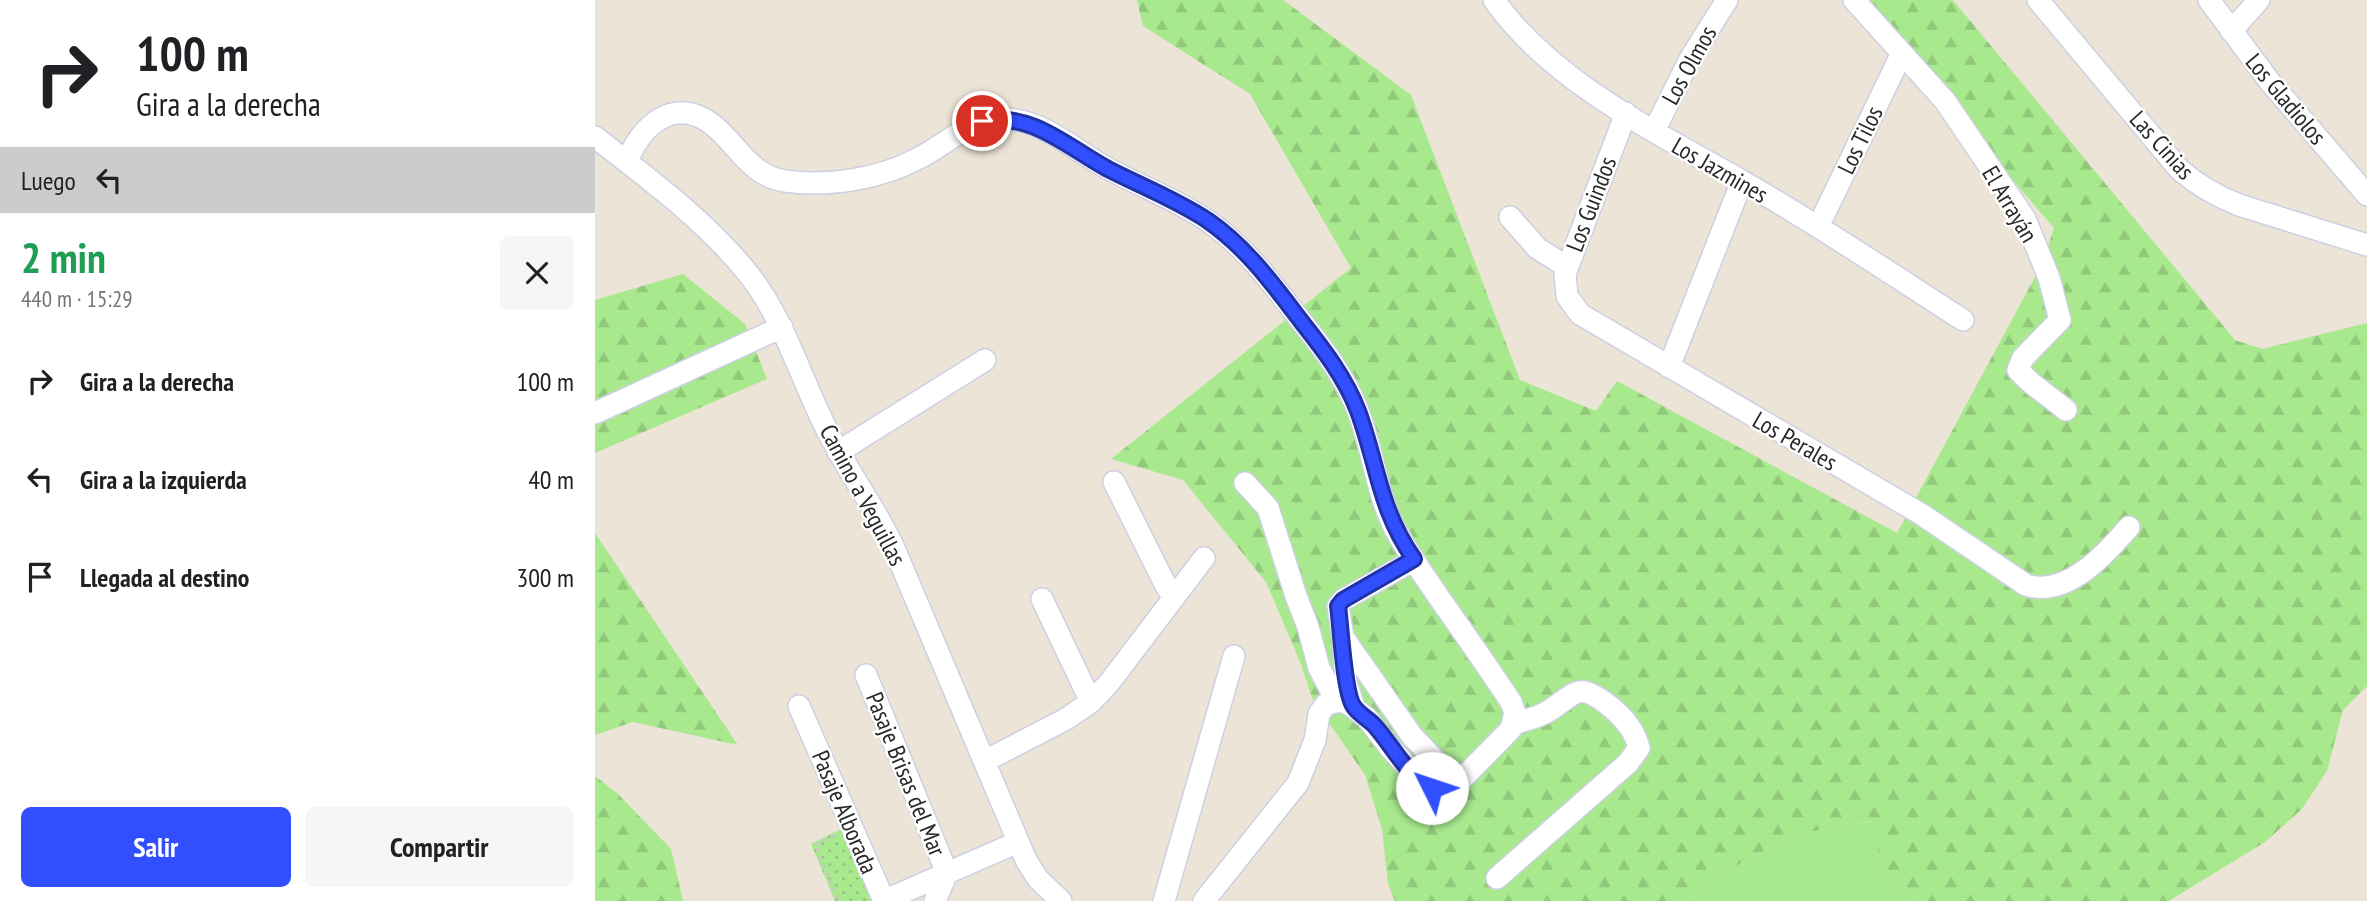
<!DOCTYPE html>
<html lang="es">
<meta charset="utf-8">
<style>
body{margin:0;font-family:"PT Sans Narrow",sans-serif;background:#f6f6f6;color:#202124;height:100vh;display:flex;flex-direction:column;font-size:26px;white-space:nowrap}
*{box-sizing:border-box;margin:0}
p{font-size:23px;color:#757577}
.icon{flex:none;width:38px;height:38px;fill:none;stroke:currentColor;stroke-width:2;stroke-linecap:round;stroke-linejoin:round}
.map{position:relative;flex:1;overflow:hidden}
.sheet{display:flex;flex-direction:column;background:#fff;width:595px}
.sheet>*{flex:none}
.banner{background:#fff;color:#202124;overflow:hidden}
.pin{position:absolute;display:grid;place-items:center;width:60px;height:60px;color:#fff;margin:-30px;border:4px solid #fff;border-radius:50%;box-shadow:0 2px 7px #0007}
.me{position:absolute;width:77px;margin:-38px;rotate:311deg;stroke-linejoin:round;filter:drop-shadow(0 0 5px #0008)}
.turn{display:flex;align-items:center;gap:24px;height:147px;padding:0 21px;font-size:32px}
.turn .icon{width:91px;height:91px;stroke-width:2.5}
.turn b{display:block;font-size:49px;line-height:60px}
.then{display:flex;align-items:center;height:66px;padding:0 21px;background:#0003;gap:14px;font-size:26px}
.round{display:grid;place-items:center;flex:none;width:74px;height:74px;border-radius:10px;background:#f6f6f6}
.headline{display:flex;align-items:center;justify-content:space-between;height:119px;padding:0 21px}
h1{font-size:42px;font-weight:700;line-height:52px;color:#1e9e55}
.primary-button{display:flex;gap:14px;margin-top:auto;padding:14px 21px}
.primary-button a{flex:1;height:80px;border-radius:10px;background:#314eff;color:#fff;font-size:28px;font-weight:700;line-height:80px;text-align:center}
.primary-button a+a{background:#f6f6f6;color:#202124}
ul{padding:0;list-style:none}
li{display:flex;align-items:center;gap:21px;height:98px;padding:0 21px}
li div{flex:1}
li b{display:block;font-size:26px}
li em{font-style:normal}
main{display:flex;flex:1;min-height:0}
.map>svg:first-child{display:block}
</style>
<main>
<section class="sheet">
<div class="banner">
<div class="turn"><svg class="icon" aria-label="right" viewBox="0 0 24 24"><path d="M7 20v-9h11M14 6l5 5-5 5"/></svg><div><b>100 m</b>Gira a la derecha</div></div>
<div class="then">Luego<svg class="icon" aria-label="left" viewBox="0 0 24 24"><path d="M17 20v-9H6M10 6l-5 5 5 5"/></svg></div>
</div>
<div class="headline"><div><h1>2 min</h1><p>440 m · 15:29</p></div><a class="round"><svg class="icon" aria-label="close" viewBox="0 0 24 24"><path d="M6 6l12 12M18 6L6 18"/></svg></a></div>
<ul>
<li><svg class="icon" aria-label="right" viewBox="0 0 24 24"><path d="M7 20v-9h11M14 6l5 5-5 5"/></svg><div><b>Gira a la derecha</b></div><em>100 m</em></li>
<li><svg class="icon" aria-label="left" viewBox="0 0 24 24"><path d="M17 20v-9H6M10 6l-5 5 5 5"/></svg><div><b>Gira a la izquierda</b></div><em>40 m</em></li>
<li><svg class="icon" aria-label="arrive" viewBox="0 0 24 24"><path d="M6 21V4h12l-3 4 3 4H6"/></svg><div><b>Llegada al destino</b></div><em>300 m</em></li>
</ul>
<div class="primary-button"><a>Salir</a><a>Compartir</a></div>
</section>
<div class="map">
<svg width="1772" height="901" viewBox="0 0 1772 901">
<defs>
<pattern id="forest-firs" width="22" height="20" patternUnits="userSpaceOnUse" patternTransform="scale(1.75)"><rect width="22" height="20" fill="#a8e98e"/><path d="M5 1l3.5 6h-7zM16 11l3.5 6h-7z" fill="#91c87a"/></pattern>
<pattern id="park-dots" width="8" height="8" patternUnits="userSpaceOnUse" patternTransform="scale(1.75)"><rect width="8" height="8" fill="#a8e98e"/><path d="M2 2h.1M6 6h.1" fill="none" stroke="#91c87a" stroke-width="1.8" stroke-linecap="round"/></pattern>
</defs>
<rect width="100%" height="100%" fill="#ece4d7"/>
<path fill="#a8e98e" d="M 1278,821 L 1287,870 L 1322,901 L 1097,901 L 1110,883 L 1197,835 Z"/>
<path fill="url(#forest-firs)" d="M 542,0 L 688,0 L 816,95 L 925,380 L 1001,411 L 1022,381 L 1302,533 L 1448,262 L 1459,228 L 1262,0 L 1358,0 L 1640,340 L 1667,349 L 1772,323 L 1772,686 L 1748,710 L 1732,771 L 1707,809 L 1670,842 L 1574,901 L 1322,901 L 1287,870 L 1277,821 L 1197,835 L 1110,883 L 1097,901 L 800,901 L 793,884 L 787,829 L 770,775 L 717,698 L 706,664 L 671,582 L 588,480 L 516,459 L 756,268 L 655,94 L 548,26 Z
M 88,274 L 150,324 L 172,379 L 0,453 L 0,300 Z
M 0,533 L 143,745 L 38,722 L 0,735 Z
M 0,776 L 22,793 L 76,849 L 88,901 L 0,901 Z"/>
<path fill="url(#park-dots)" d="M 250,827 L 283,901 L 240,901 L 216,844 Z"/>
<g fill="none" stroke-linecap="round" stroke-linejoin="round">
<g stroke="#cdd0e3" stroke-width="24">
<path id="minor" d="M 899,0 C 957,82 1061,132 1147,181 C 1222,224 1295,273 1368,320
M 1259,0 L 1350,101 L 1430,219 L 1454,278 L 1465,320 L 1428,358 L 1423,370 L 1435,382 L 1471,410
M 1443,0 L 1584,169 C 1602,185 1621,196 1644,205 L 1772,245
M 1614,0 L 1675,82 L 1772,195
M 1636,31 L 1664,0
M 1031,113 L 970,274 L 972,296 L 985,314 L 1326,514 L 1431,585 C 1471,598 1510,555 1534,527
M 1059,131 L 1095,59 L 1132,0
M 0,137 C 52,178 109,219 151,271 C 190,319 205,378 233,432 C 253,472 280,507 299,548 L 431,860 L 443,879 L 466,901
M 32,162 C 46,125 80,95 118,125 C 143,145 155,176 190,181 C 234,187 285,179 324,158 C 355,142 376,117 414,119 C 451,122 482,152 514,169 C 547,187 582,200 613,221 C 650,247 676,282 703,317 C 725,345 747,372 761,406 C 777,444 780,487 798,525 C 811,551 829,575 845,599 C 869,633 893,667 916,702 L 920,713 L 916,729 L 858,788 L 844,789 L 826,781 L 796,749 L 772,718 L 755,705 L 746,701 L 731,704 L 724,714 L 720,740 L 703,783 L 609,901
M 915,217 L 942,248 L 972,267
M 1223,227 L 1307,53
M 1074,367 L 1147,181
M 0,413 L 187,327
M 243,452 L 390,360
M 519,482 L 570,584 L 579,598
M 650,483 L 673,508 L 701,596 L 713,627 L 724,668 L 741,700
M 819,560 L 748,600 L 743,606 L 748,637 L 817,736 L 841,761 L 858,788
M 447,599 L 496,702
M 748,639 L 751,682 L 759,707
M 271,675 L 352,873 L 340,901
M 204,706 L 287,896 L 295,898 L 423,842
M 390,761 L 471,719 L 496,702 L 514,683 L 609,558
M 902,878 L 1033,763 L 1044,748 C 1040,731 1030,719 1017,708 C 980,678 982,695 950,713 C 941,718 929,720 919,724
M 569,901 L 639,656"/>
</g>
<path stroke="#c7c7c7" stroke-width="2.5" stroke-dasharray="5 3.5" stroke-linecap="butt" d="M 240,835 L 220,845 L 244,901"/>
<use href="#minor" stroke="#fff" stroke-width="21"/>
</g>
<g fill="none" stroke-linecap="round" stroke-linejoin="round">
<g stroke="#2033a6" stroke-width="18">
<path id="route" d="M 387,121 C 437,112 471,146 513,169 C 546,186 580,199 612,220 C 651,247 678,284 706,321 C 728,349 750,377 763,411 C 783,465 784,509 819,559 L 748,600 L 743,606 C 746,627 749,694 759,707 C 764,714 773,719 779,725 C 798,746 811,775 837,788"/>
</g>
<use href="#route" stroke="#314eff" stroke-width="12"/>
</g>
<g text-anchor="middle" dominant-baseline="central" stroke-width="5" stroke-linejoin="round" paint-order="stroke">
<g font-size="24" fill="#282828" stroke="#fff">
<text transform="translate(1094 65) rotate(-61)">Los Olmos</text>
<text transform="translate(1691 99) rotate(50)">Los Gladiolos</text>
<text transform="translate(1265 140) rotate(-64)">Los Tilos</text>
<text transform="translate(1567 145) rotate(48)">Las Cinias</text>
<text transform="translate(1125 170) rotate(30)">Los Jazmines</text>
<text transform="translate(996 204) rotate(-69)">Los Guindos</text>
<text transform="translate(1415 204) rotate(59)">El Arrayán</text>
<text transform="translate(1200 441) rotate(30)">Los Perales</text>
<text transform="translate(268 495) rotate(62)">Camino a Veguillas</text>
<text transform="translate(311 774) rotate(68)">Pasaje Brisas del Mar</text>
<text transform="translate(250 812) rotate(67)">Pasaje Alborada</text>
</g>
</g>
</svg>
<div class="pin" style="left:387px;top:121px;background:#d93025"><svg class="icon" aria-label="arrive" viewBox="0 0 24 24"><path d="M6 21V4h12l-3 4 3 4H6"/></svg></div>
<svg class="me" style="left:837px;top:788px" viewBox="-20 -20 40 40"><circle r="19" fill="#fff"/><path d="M0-13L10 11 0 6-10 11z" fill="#314eff"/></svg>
</div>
</main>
